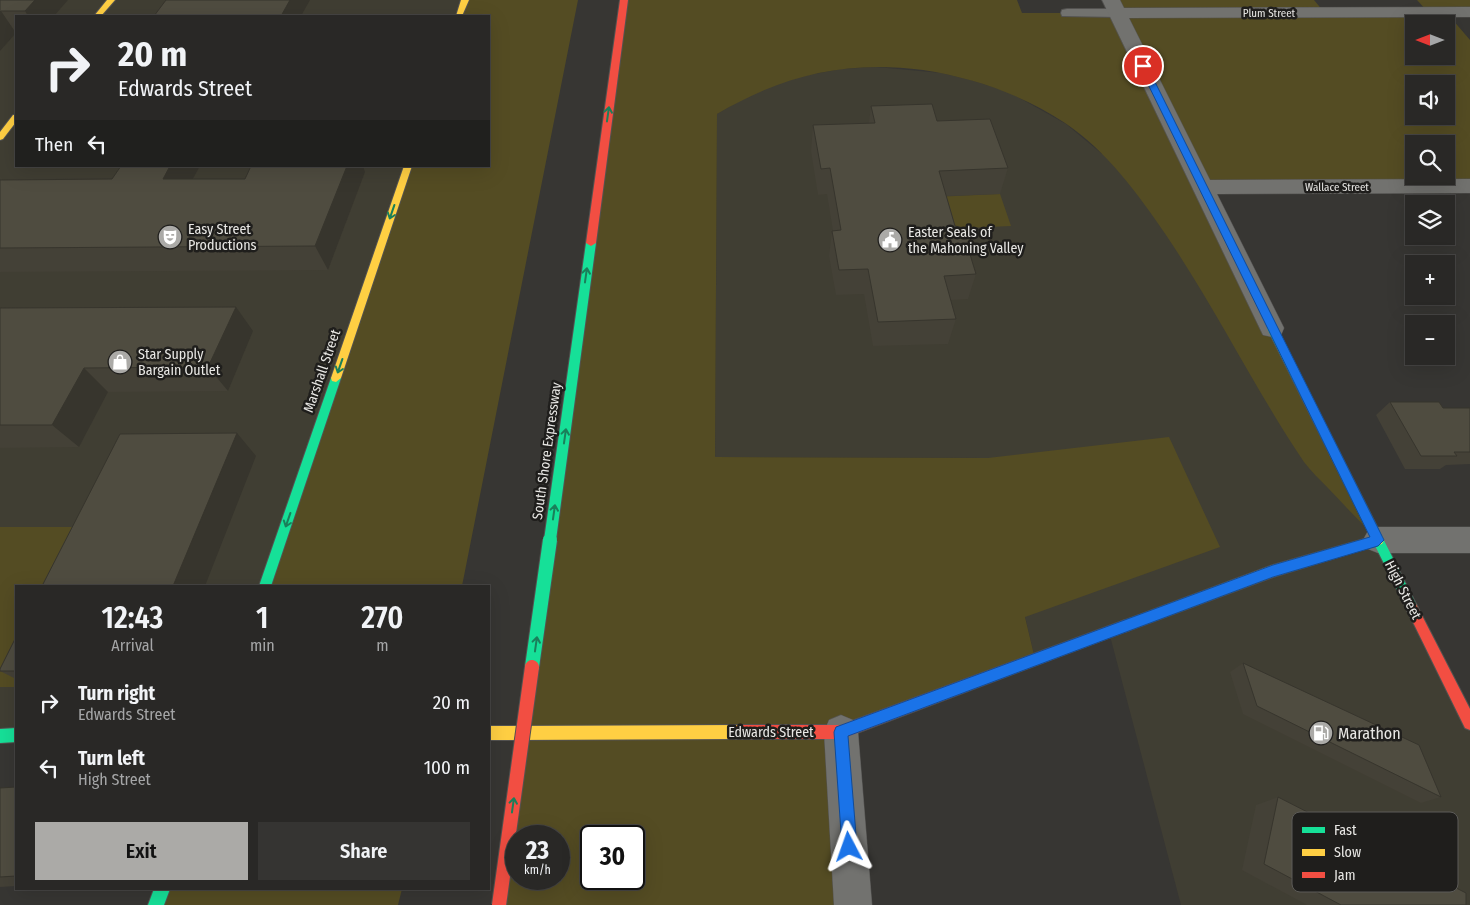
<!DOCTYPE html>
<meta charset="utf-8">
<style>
body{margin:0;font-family:"Fira Sans Condensed",sans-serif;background:#353432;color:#f1f3f6;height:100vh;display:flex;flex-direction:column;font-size:19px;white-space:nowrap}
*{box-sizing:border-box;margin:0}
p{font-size:16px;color:#a5a6a7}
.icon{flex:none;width:28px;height:28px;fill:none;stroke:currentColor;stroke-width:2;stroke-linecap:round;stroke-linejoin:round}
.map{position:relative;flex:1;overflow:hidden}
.side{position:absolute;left:15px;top:585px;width:475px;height:305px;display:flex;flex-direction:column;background:#292826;border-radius:0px;box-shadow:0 5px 20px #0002,0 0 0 1px #454443}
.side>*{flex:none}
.banner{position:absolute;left:15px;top:15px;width:475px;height:152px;border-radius:0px;box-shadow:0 5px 20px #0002,0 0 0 1px #454443;background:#292826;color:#f1f3f6;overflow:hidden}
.needle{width:32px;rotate:270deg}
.fabs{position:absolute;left:1405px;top:15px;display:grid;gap:10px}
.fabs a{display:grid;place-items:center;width:50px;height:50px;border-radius:0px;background:#292826;box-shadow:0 5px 20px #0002,0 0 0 1px #454443;font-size:25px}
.speed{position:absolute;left:505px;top:825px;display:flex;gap:10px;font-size:25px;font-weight:700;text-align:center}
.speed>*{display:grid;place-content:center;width:65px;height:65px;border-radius:50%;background:#292826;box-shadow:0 5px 20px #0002,0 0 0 1px #454443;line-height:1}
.speed small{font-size:12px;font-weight:400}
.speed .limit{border:2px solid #111;border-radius:8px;background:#fff;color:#111}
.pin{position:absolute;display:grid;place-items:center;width:42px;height:42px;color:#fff;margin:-21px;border:2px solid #fff;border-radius:50%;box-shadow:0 1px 5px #0007}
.me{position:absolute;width:55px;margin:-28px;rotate:356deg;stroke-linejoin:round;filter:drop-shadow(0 0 4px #0008)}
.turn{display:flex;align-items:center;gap:18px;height:105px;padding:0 20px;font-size:22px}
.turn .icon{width:65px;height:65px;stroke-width:2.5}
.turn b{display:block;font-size:35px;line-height:42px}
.then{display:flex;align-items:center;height:48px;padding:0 20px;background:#0003;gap:10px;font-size:19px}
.eta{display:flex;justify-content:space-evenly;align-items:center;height:85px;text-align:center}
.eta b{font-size:30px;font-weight:600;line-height:35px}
.cta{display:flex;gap:10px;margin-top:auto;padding:10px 20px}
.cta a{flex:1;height:58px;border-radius:0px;background:#abaaa7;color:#111;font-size:20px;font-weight:600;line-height:58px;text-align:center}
.cta a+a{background:#353432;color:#f1f3f6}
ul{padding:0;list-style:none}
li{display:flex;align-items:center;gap:15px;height:65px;padding:0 20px}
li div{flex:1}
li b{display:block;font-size:19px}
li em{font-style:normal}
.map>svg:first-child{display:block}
</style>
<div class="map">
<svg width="1470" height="905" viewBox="0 0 1470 905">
<rect width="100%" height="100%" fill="#373633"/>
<path fill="#403e33" d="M 0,0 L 465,0 L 459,16 L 16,16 L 16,166 L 408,166 L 265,586 L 16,586 L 16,735 L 0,736 Z
M 876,67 L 941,73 L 971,80 L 1009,92 L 1066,124 L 1102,154 L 1187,154 L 1470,723 L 1470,905 L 1181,905 L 1109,632 L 1035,659 L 988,458 L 715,457 L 717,114 L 748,96 L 775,84 L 803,76 L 841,69 Z"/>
<path fill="#544c23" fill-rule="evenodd" d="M 465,0 L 578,0 L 462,586 L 265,586 L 408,166 L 489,166 L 489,16 L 459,16 Z
M 624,0 L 1017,0 L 1022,13 L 1117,13 L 1111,0 L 1314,0 L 1324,12 L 1427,11 L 1417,0 L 1470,0 L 1470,12 L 1446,12 L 1470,40 L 1470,186 L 1204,187 L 1378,540 C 1361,523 1345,506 1328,488 C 1320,480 1311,471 1304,462 C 1255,389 1216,309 1166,235 C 1138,194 1107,151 1065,123 C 1021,94 974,78 923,70 C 846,60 783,75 717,114 L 715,457 L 988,458 L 1169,437 L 1220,547 L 1025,617 L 1035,659 L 841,732 L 853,905 L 499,905 ZM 1414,24 L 1446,24 L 1446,56 L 1414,56 ZM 1414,84 L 1446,84 L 1446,116 L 1414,116 ZM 1414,144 L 1446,144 L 1446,176 L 1414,176 ZM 516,836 L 559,836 L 559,879 L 516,879 ZM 591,836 L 634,836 L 634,879 L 591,879 Z
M 1000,194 L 1011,226 L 942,229 L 933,197 Z
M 0,527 L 110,527 L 81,586 L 16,586 L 16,687 L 0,687 Z
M 162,889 L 402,889 L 398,905 L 156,905 Z"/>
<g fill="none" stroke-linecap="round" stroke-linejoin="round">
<g stroke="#535250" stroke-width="2">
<path id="lane" d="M 1067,9 L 1118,9 L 1124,13 L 1118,17 L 1062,16 L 1061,13 L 1062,10 Z"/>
</g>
<g stroke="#535250" stroke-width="1">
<path id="street" d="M 1102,0 L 1120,0 L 1124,8 L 1470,7 L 1470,17 L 1129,18 L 1210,180 L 1470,179 L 1470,193 L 1217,194 L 1284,328 L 1281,335 L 1272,337 L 1263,335 Z
M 1378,527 L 1470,527 L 1470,553 L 1378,553 L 1368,549 L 1363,540 L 1368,531 Z
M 841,715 L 853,720 L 858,732 L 872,905 L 834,905 L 824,732 L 829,720 Z"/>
</g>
<g stroke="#535250" stroke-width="2">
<path id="fast" d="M 591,240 L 596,243 L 556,540 L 554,544 L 550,545 L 546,544 L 544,540 L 586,243 Z
M 1272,324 L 1277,328 L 1416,604 L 1418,608 L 1416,612 L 1412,614 L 1408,612 L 1267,328 Z
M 336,374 L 341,378 L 271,586 L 259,586 L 331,378 Z
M 16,728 L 16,742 L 0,743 L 0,729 Z
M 154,889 L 170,889 L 164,905 L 148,905 Z"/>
</g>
<g stroke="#535250" stroke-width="2">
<path id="slow" d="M 107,0 L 115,0 L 101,16 L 94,16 Z
M 461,0 L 469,0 L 462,16 L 456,16 Z
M 13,115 L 16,115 L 16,122 L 3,139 L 0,140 L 0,132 Z
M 404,166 L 412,166 L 341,378 L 336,382 L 332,381 L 331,378 Z
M 1378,535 L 1382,536 L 1384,540 L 1382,544 L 1378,545 L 1273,577 L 1125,632 L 1120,630 L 1119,626 L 1120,622 L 1273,565 Z
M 739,725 L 744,727 L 746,732 L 744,737 L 739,739 L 489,740 L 489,726 Z"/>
</g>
<g stroke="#535250" stroke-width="2">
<path id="jam" d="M 620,0 L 628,0 L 596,243 L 591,246 L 586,243 Z
M 1412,602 L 1416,604 L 1470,709 L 1470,730 L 1465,728 L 1408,612 L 1406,608 L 1408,604 Z
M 1125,620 L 1130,622 L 1131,626 L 1130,630 L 841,739 L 739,739 L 734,737 L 732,732 L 734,727 L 739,725 L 841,725 Z"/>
</g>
<use href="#lane" fill="#72726f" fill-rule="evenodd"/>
<use href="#street" fill="#72726f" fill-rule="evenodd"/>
<use href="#fast" fill="#16e098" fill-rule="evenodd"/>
<use href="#slow" fill="#ffcf43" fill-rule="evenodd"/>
<use href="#jam" fill="#f24e42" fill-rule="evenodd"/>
<g stroke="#535250" stroke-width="16" stroke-linecap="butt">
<path id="fast-bridge" d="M 532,667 L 550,540"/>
</g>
<g stroke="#535250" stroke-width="16" stroke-linecap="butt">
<path id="jam-bridge" d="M 499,905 L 532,667"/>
</g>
<use href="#fast-bridge" stroke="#16e098" stroke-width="14"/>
<use href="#jam-bridge" stroke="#f24e42" stroke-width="14"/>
</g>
<path fill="#444137" d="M 0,0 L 54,16 L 16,16 L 16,33 L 0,51 Z
M 871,106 L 937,121 L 1008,168 L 1000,194 L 946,196 L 955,226 L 968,248 L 976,274 L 968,299 L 951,300 L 956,319 L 948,344 L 873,346 L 864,294 L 836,295 L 829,256 L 832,231 L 833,231 L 827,194 L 818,195 L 811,151 L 813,125 L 869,123 Z
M 121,166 L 200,166 L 193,179 L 245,179 L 251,166 L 363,166 L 365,172 L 328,270 L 0,272 L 0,180 L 112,179 Z
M 0,308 L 253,331 L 228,391 L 108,392 L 79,447 L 0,448 Z
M 1390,402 L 1443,408 L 1470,408 L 1470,464 L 1446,465 L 1440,469 L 1405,469 L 1376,415 Z
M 16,637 L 16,679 L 0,671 L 0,669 Z
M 1243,663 L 1441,797 L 1421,803 L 1243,714 L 1230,672 Z
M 16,787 L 16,886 L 0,887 L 0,788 Z
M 1278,797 L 1466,905 L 1307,905 L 1242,870 L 1256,805 Z"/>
<path fill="#37352d" d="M 35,0 L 68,0 L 54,16 L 28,16 L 25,11 Z
M 290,0 L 310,0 L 301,16 L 281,16 Z
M 1,11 L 16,33 L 0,51 L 0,12 Z
M 170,166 L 200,166 L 179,204 L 163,179 Z
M 347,166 L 363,166 L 365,172 L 328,270 L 315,246 Z
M 236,307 L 253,331 L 228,391 L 208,367 Z
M 84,368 L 108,392 L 79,447 L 52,425 Z
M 237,433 L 256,456 L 205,586 L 173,586 Z"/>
<path fill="#4f4c40" stroke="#37352d" d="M 0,0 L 35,0 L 25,11 L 1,11 L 0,12 Z
M 166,0 L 290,0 L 281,16 L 154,16 Z
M 932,104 L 937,121 L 990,119 L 1008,168 L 939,171 L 955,226 L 973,230 L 968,248 L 976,274 L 944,276 L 956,319 L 878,322 L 868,269 L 839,270 L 832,231 L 841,230 L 830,168 L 821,169 L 813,125 L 875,123 L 871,106 Z
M 121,166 L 170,166 L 163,179 L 245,179 L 251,166 L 347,166 L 315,246 L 0,248 L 0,180 L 112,179 Z
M 236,307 L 208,367 L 84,368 L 52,425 L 0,425 L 0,308 Z
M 1390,402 L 1439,402 L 1443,408 L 1470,408 L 1470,452 L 1454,452 L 1457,456 L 1421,456 Z
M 237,433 L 173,586 L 42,586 L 120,434 Z
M 16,637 L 16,671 L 0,671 L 0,669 Z
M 1243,663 L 1419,745 L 1441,797 L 1257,706 Z
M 16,787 L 16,876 L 0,877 L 0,788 Z
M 1278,797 L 1466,893 L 1466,905 L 1341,905 L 1264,864 Z"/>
<defs><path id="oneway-shaft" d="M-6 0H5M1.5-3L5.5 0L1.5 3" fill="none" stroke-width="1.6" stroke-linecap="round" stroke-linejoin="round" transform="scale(1.25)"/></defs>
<g stroke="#1a7f5a">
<use href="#oneway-shaft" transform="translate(608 114) rotate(-82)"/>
<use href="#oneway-shaft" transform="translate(392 212) rotate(109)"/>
<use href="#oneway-shaft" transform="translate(586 275) rotate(-82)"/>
<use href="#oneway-shaft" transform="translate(340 366) rotate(109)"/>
<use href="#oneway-shaft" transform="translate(565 436) rotate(-82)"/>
<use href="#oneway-shaft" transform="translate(554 512) rotate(-82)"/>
<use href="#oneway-shaft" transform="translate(288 520) rotate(109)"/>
<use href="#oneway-shaft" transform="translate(536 644) rotate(-82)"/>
<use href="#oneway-shaft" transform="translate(513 805) rotate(-82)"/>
</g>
<path fill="#1a73e8" stroke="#114b97" d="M 1143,63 L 1147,66 L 1384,540 L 1378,546 L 1273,577 L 848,736 L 857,847 L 855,853 L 849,855 L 844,853 L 842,847 L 834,732 L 836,727 L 1273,565 L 1370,537 L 1139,66 Z"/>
<defs>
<g id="theatre-disc" transform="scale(1.25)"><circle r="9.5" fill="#abaaa7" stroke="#1f1e1c"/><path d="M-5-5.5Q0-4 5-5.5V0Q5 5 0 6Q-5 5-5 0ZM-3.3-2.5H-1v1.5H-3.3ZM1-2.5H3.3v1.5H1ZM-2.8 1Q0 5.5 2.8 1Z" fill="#fff"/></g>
<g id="civic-disc" transform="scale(1.25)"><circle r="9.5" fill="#abaaa7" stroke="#1f1e1c"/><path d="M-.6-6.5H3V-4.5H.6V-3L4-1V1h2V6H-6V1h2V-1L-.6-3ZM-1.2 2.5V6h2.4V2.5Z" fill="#fff"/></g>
<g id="shop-disc" transform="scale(1.25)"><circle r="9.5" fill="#abaaa7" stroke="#1f1e1c"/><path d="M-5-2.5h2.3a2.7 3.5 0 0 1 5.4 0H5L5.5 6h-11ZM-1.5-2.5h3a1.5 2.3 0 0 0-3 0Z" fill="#fff"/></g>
<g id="fuel-disc" transform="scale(1.25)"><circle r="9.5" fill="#abaaa7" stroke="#1f1e1c"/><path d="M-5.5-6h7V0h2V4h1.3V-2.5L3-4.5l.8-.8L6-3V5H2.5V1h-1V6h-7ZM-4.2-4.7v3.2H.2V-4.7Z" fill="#fff"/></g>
</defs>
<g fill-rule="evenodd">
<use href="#theatre-disc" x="170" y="237"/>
<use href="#civic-disc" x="890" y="240"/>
<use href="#shop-disc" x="120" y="362"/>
<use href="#fuel-disc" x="1321" y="733"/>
</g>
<g text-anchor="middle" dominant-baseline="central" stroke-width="5" stroke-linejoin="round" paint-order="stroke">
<g font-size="11" fill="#e9e8e5" stroke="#1f1e1c">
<text x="1269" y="13">Plum Street</text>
<text x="1337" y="187">Wallace Street</text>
</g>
<g font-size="14" fill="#e9e8e5" stroke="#1f1e1c" text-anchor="start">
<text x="188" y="229">Easy Street<tspan x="188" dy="16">Productions</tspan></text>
<text x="908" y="232">Easter Seals of<tspan x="908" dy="16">the Mahoning Valley</tspan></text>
<text x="138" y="354">Star Supply<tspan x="138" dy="16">Bargain Outlet</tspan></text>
</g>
<g font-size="14" fill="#e9e8e5" stroke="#1f1e1c">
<text transform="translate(322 371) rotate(-71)">Marshall Street</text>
<text transform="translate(547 451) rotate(-82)">South Shore Expressway</text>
<text transform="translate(1403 590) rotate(63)">High Street</text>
<text x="771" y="732">Edwards Street</text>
</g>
<g font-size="16" fill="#e9e8e5" stroke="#1f1e1c" text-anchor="start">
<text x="1338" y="733">Marathon</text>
</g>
</g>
<rect x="1292" y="812" width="166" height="80" rx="8" fill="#1f1e1c" stroke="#5c5b58" stroke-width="1"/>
<rect x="1302" y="827" width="23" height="6" fill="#16e098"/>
<rect x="1302" y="849" width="23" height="7" fill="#ffcf43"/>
<rect x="1302" y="872" width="23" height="6" fill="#f24e42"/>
<g font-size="14" fill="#e9e8e5">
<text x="1334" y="835">Fast</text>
<text x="1334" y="857">Slow</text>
<text x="1334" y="880">Jam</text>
</g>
</svg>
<div class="fabs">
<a><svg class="needle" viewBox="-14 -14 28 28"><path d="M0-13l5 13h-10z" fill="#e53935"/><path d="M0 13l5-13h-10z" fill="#a5a6a7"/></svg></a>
<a><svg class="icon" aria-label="sound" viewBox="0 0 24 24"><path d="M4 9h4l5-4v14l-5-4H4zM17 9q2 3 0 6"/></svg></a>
<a><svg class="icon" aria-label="search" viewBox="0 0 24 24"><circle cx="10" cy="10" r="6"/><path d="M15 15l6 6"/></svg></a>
<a><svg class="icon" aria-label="layers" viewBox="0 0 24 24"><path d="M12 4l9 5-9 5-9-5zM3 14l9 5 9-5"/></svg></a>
<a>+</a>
<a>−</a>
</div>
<div class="speed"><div>23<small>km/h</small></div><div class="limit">30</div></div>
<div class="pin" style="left:1143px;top:66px;background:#d93025"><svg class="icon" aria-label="arrive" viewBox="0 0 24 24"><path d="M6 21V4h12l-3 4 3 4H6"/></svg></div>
<svg class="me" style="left:849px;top:847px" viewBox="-20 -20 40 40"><path d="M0-17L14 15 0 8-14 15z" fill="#1a73e8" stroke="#fff" stroke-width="4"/></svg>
<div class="banner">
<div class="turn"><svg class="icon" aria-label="right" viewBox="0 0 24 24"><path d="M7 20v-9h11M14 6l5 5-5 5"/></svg><div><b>20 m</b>Edwards Street</div></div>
<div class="then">Then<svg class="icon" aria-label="left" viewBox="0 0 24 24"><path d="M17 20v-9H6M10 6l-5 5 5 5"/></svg></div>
</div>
<section class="side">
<div class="eta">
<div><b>12:43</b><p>Arrival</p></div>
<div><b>1</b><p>min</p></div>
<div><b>270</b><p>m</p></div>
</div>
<ul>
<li><svg class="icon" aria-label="right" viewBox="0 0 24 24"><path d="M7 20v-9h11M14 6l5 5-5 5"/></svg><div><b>Turn right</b><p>Edwards Street</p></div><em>20 m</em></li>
<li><svg class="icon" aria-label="left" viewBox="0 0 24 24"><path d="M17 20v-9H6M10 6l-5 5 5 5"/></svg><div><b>Turn left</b><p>High Street</p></div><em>100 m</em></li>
</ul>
<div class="cta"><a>Exit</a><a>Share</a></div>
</section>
</div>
